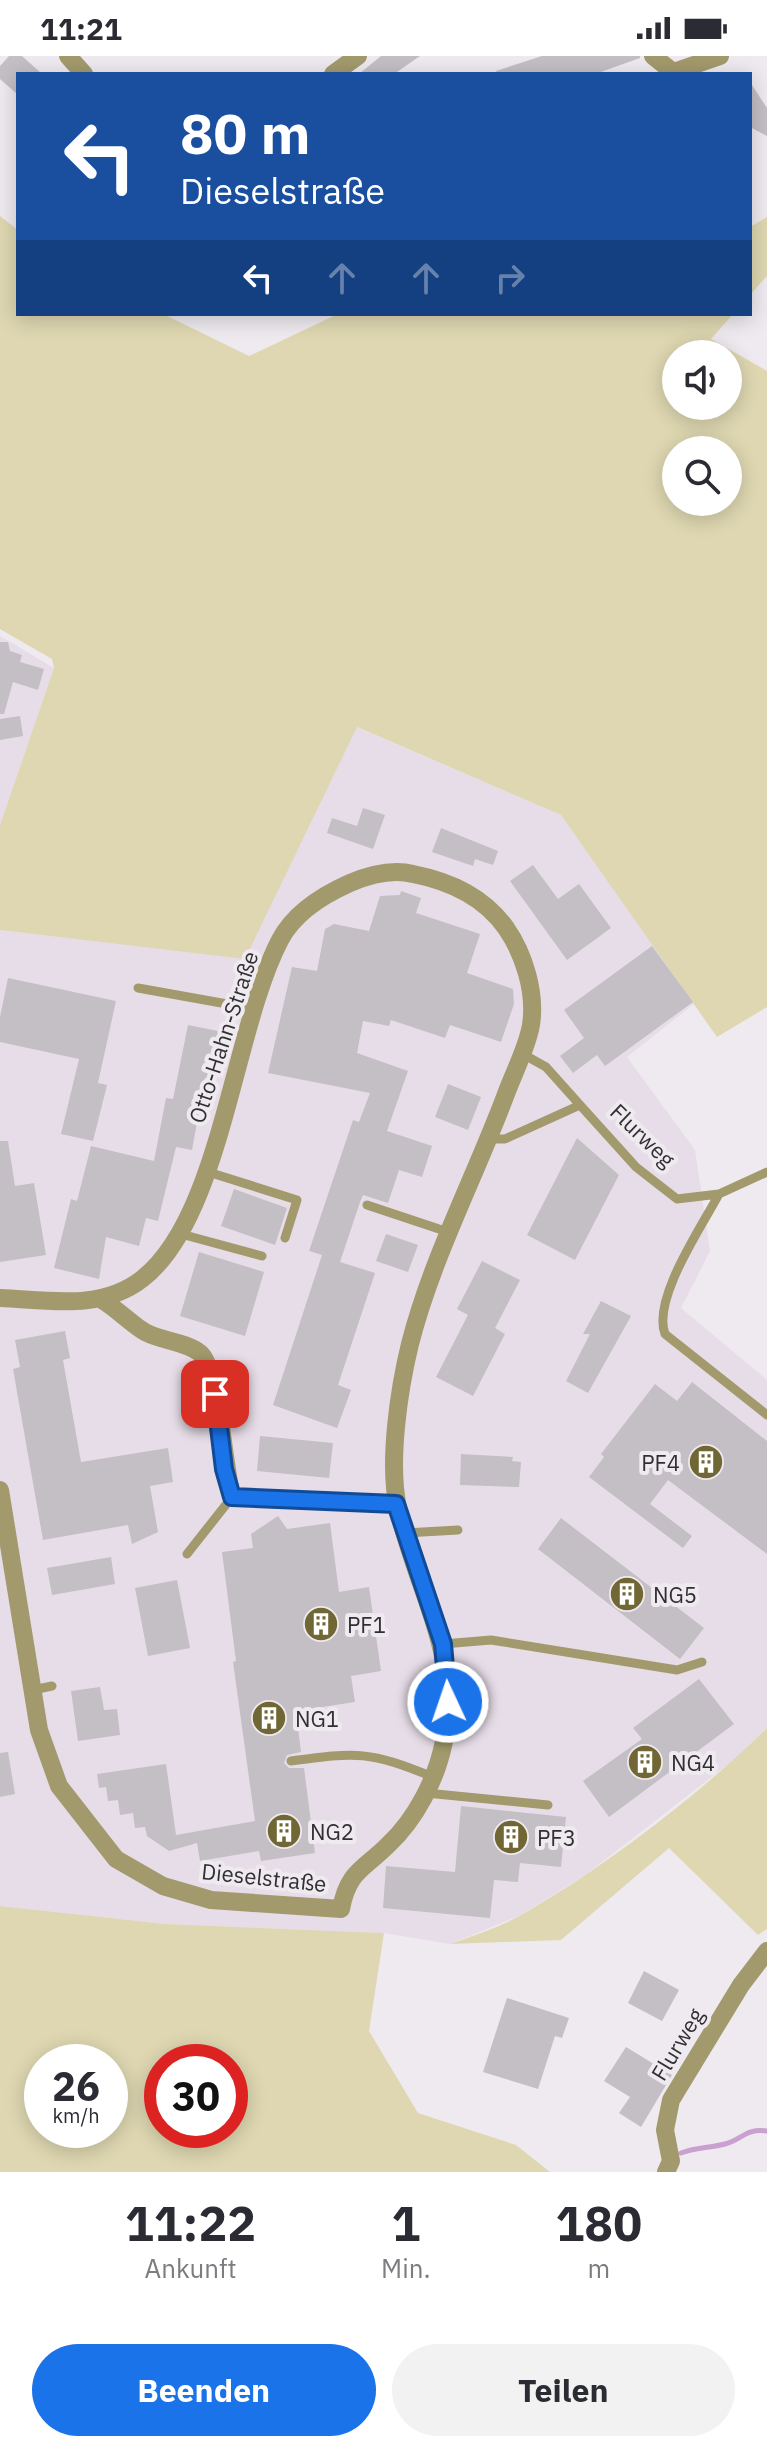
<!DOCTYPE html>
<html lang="de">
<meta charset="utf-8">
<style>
body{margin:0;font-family:"IBM Plex Sans",sans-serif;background:#f2f2f3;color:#2b2b33;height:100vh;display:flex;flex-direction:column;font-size:30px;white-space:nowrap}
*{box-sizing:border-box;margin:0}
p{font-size:26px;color:#7c7c81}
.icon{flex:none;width:44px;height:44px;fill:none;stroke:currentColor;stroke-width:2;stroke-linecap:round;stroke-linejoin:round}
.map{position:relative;height:2116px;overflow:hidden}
.side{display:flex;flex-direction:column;background:#fff;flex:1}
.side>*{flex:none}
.banner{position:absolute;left:16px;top:16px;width:736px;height:244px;border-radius:0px;box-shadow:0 4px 20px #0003;background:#1a4fa0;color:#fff;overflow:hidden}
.fabs{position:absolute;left:662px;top:284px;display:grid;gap:16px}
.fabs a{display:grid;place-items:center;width:80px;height:80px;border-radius:50%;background:#fff;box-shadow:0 4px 20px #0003;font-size:40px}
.speed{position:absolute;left:24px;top:1988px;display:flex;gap:16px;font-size:40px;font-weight:700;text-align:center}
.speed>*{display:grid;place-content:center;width:104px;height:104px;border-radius:50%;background:#fff;box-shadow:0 4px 20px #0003;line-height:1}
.speed small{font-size:20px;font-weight:400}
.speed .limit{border:12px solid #d22;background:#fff;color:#111}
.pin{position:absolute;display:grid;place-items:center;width:68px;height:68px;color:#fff;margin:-34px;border-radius:16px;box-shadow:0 4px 12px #0006}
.me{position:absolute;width:88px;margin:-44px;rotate:357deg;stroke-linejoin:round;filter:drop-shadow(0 0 6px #0008)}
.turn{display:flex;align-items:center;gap:28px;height:168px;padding:0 32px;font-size:36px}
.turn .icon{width:104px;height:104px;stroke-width:2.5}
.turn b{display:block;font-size:56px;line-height:68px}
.lanes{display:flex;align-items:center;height:76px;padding:0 32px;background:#0003;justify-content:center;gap:40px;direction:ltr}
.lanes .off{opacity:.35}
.eta{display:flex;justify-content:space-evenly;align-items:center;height:136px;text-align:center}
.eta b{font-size:48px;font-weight:700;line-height:56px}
.action{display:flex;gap:16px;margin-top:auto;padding:16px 32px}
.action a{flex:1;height:92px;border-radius:48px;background:#1a73e8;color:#fff;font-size:32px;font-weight:700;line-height:92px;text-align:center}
.action a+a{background:#f2f2f3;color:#2b2b33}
.status{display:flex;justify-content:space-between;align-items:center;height:56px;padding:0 40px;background:#fff;direction:ltr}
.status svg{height:22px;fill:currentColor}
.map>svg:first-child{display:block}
</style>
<div class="status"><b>11:21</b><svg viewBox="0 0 49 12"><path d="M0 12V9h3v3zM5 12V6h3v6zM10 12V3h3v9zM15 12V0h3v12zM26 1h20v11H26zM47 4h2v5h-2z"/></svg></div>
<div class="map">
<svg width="767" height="2116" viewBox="0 0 767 2116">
<rect width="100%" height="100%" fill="#eeeaef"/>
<path fill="#e7dde8" d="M 0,580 L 54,612 L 0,769 Z
M 356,671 L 561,759 L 695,947 L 627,1001 L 695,1094 L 710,1195 L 681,1252 L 767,1324 L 767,1672 L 736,1702 L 588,1817 L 521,1859 L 450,1888 L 384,1877 L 165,1868 L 0,1850 L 0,874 L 245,902 Z"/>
<path fill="#ded7b1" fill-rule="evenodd" d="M 0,160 L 18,174 L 18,258 L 163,258 L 249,300 L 338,258 L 733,258 L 711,283 L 767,315 L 767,951 L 717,981 L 561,759 L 357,671 L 245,903 L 0,874 L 0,769 L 54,612 L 52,603 L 0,573 ZM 676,298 L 728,298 L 728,350 L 676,350 ZM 676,394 L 728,394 L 728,446 L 676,446 Z
M 767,161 L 767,220 L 750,239 L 750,171 Z
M 767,1672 L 767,1873 L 758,1879 L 669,1792 L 561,1884 L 450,1888 C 474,1879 501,1871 523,1858 C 606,1810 699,1739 767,1672 Z
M 0,1850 L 165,1868 L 384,1877 L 369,1975 L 418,2057 L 516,2089 L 550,2116 L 0,2116 ZM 42,2006 L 110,2006 L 110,2074 L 42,2074 ZM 162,2006 L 230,2006 L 230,2074 L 162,2074 Z"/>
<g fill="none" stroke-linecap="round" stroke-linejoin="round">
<path stroke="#c9a0d0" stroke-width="5" d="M 681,2097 C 697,2091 710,2092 725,2088 C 742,2084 745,2072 767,2075"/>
</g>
<path fill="#c3bfc4" d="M 9,0 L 22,0 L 42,18 L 18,18 L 18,39 L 0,23 L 0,10 Z
M 381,0 L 420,0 L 394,18 L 359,18 Z
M 542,0 L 640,0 L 640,2 L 595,18 L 497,18 L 496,15 Z
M 750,26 L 767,52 L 767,80 L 750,71 Z
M 0,586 L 8,586 L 10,595 L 22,599 L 20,606 L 44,613 L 38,634 L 13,626 L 4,658 L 0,658 Z
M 20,660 L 23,680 L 0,684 L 0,663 Z
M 363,752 L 385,759 L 373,793 L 327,777 L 332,762 L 357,770 Z
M 441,772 L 498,795 L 493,809 L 475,803 L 473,810 L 432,796 Z
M 533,809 L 558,843 L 579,828 L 611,872 L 567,904 L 510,825 Z
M 401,835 L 421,842 L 416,857 L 480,878 L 467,917 L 513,933 L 514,948 L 501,986 L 450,969 L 445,982 L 391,964 L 389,970 L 363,965 L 357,997 L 408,1015 L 387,1075 L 432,1090 L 422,1121 L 399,1114 L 388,1147 L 363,1139 L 360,1146 L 340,1206 L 375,1217 L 338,1329 L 351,1334 L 337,1372 L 273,1349 L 322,1199 L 309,1195 L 353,1064 L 359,1066 L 370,1037 L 268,1017 L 292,911 L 317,915 L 325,873 L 334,868 L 369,875 L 380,840 L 400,839 Z
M 652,890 L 693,946 L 605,1010 L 597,999 L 573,1017 L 560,1000 L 584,982 L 564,954 Z
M 8,922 L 116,945 L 98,1027 L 107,1029 L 93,1085 L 61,1078 L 79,1003 L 0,986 L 0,961 Z
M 188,969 L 223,976 L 213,1023 L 205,1022 L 192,1094 L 176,1091 L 158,1165 L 146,1162 L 139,1190 L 106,1181 L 99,1223 L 54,1212 L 71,1143 L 77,1145 L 91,1090 L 154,1105 L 166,1042 L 173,1043 Z
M 448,1028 L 481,1041 L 468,1074 L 435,1061 Z
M 577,1082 L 619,1119 L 575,1204 L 527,1179 Z
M 0,1085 L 8,1085 L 15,1130 L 34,1127 L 46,1199 L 0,1206 Z
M 234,1133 L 287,1152 L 275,1189 L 221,1170 Z
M 386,1178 L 418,1189 L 408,1216 L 376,1205 Z
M 199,1196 L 264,1216 L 245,1280 L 180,1260 Z
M 482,1205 L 520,1224 L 495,1272 L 505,1278 L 473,1340 L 436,1321 L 468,1259 L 457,1253 Z
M 601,1245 L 631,1260 L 588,1337 L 566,1325 L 590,1278 L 583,1278 Z
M 65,1275 L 70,1302 L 63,1304 L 81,1406 L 168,1392 L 173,1426 L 150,1430 L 158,1476 L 132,1488 L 128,1469 L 43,1484 L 13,1313 L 20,1311 L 15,1284 Z
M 692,1326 L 767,1385 L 767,1498 L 668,1424 L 650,1448 L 692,1480 L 683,1492 L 589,1421 L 604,1401 L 601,1398 L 655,1328 L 677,1345 Z
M 260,1380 L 333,1387 L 329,1422 L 257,1415 Z
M 461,1398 L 513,1401 L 512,1405 L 521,1406 L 519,1431 L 460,1429 Z
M 278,1460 L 287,1473 L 330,1467 L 339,1536 L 369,1531 L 381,1615 L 351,1620 L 355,1646 L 296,1655 L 301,1696 L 287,1699 L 284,1707 L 289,1712 L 304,1712 L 315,1797 L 261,1805 L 259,1795 L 200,1805 L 197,1787 L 169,1795 L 147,1780 L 145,1771 L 135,1772 L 133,1757 L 120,1759 L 118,1744 L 108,1745 L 106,1731 L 99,1732 L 97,1718 L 166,1708 L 176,1779 L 255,1765 L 233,1606 L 236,1605 L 222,1496 L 253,1492 L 251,1478 Z
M 561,1462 L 704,1572 L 680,1603 L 538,1493 Z
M 111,1501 L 115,1528 L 52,1539 L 47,1512 Z
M 177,1524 L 190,1592 L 148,1600 L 135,1532 Z
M 699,1623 L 734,1668 L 609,1761 L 583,1725 L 642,1683 L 633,1672 Z
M 100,1631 L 104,1654 L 117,1653 L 120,1679 L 78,1685 L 71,1635 Z
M 8,1696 L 15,1738 L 0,1741 L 0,1697 Z
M 461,1750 L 566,1761 L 561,1811 L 520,1807 L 518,1826 L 494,1824 L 490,1862 L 383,1852 L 386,1810 L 455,1816 Z
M 644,1915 L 679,1934 L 662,1965 L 628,1947 Z
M 507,1942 L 569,1962 L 562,1982 L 555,1980 L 538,2033 L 483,2016 Z
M 626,1991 L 672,2019 L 641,2071 L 619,2057 L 630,2041 L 604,2025 Z"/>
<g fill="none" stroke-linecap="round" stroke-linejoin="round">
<path stroke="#a29a6c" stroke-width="9" d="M 138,932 L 255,953
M 521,997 L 546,1011 L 580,1049
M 489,1083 L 505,1083 L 580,1049 L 636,1111 L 677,1143 L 719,1138 L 767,1116
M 205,1115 L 297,1144 L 285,1182
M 719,1138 C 701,1172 652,1243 665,1278 L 767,1359
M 367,1149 L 451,1177
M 181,1178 L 262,1200
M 405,1477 L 458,1474
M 187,1498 L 232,1441
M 443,1588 L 491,1584 L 677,1614 L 702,1606
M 33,1634 L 52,1630
M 291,1705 C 358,1696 369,1695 433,1721
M 426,1737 L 548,1749"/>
<path stroke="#a29a6c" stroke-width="18" d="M 68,0 L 84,18
M 653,0 L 673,16
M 333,18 L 358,0
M 668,18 L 720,0
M 0,1242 C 48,1244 101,1255 142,1223 C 221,1162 233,974 280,884 C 294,857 323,839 350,827 C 369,819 393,813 413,818 C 449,825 484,841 506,872 C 524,898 536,936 531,969 C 527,992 514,1016 506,1038 C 475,1121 432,1202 410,1288 C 399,1333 388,1406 398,1452 C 416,1535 461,1595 444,1685 C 437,1722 416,1763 388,1789 C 363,1814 348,1815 341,1853 L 211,1844 L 163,1830 L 116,1803 L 59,1730 L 39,1674 L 0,1434
M 102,1244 C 116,1252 137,1273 147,1277 C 163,1285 186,1286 200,1297 C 218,1310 224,1412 232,1441 L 396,1448
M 666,2116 L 671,2105 L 665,2074 L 671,2044 L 741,1929 L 767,1895"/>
</g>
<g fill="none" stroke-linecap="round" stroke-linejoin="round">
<g stroke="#114b97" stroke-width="20">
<path id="route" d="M 215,1338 L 224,1413 L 232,1441 L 396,1448 L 443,1588 L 448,1646"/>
</g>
<use href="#route" stroke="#1a73e8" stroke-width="14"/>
</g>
<defs>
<g id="building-disc" transform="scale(1.8)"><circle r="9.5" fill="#716734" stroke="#eeeaef"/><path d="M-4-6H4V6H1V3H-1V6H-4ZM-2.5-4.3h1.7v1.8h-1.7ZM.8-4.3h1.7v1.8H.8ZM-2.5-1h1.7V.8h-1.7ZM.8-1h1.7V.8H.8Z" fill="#fff"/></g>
</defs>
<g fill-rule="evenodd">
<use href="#building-disc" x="706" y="1406"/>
<use href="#building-disc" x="627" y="1538"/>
<use href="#building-disc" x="321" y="1568"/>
<use href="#building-disc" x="269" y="1662"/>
<use href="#building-disc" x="645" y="1706"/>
<use href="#building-disc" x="284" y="1775"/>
<use href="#building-disc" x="511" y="1781"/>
</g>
<g text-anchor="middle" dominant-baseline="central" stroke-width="8" stroke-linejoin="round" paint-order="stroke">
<g font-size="22" fill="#302f31" stroke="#eeeaef">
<text transform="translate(223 981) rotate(-72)">Otto-Hahn-Straße</text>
<text transform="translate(643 1079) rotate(44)">Flurweg</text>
<text transform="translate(264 1821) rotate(6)">Dieselstraße</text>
<text transform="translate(677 1988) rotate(-59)">Flurweg</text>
</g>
<g font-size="22" fill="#302f31" stroke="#eeeaef" text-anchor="start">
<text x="680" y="1406" text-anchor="end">PF4</text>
<text x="653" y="1538">NG5</text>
<text x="347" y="1568">PF1</text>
<text x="295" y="1662">NG1</text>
<text x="671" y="1706">NG4</text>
<text x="310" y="1775">NG2</text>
<text x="537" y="1781">PF3</text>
</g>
</g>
</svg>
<div class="fabs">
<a><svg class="icon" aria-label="sound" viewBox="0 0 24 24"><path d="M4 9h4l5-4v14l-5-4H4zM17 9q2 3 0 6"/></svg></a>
<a><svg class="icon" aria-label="search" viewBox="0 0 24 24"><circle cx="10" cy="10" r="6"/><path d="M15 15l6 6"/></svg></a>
</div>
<div class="speed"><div>26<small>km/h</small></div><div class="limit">30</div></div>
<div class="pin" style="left:215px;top:1338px;background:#d93025"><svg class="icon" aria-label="arrive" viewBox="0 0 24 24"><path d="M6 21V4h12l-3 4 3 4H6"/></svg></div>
<svg class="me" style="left:448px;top:1646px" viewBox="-20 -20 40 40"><circle r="17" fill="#1a73e8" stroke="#fff" stroke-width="3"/><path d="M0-11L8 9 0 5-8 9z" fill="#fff"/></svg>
<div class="banner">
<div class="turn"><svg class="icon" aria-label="left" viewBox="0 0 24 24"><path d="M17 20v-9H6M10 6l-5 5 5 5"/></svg><div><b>80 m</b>Dieselstraße</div></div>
<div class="lanes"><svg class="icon" aria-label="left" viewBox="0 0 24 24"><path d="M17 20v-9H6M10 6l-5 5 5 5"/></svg><svg class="icon off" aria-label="ahead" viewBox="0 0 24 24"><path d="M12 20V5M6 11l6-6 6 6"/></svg><svg class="icon off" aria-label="ahead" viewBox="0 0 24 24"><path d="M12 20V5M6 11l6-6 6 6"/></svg><svg class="icon off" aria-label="right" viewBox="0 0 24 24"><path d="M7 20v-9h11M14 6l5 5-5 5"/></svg></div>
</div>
</div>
<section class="side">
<div class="eta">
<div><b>11:22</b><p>Ankunft</p></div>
<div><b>1</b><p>Min.</p></div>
<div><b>180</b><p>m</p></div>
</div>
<div class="action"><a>Beenden</a><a>Teilen</a></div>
</section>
